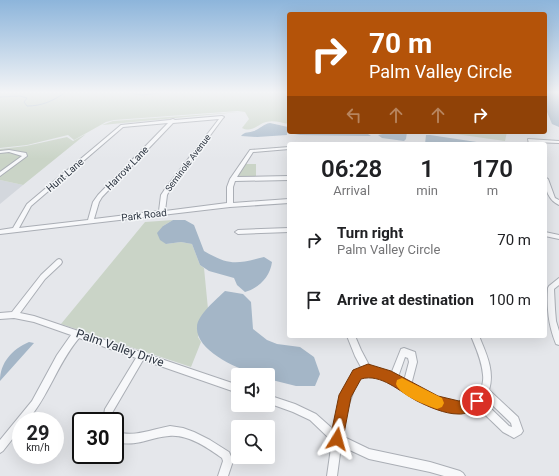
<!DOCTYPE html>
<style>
body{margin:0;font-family:Roboto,sans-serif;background:#f2f2f2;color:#202124;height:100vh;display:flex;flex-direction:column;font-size:15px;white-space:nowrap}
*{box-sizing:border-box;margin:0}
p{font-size:13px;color:#757577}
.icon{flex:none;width:22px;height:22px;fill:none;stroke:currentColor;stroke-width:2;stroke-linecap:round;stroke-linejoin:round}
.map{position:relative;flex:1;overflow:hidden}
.drawer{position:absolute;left:287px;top:142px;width:260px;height:196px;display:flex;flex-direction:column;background:#fff;border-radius:4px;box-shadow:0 4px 16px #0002}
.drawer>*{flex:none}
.hud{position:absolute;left:287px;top:12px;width:260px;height:122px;border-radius:4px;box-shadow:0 4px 16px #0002;background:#b45309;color:#fff;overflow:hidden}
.buttons{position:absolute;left:231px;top:368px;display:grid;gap:8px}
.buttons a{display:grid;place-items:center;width:44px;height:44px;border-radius:4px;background:#fff;box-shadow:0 4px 16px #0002;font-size:20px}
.speed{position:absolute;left:12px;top:412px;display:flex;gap:8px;font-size:20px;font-weight:700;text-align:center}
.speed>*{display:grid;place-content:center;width:52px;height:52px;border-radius:50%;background:#fff;box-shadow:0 4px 16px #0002;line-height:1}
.speed small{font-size:10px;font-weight:400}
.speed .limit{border:2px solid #111;border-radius:6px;background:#fff;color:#111}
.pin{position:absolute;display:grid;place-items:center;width:34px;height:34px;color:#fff;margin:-17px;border:2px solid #fff;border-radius:50%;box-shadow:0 1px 4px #0007}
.me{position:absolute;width:44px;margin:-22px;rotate:8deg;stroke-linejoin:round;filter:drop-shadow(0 0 3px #0008)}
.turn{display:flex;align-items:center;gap:14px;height:84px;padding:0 16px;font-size:18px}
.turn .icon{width:52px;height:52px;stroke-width:2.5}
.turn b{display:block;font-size:28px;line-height:34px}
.lanes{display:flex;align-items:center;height:38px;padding:0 16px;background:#0003;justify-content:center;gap:20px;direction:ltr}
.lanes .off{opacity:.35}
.eta{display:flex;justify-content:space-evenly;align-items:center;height:68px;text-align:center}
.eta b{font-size:24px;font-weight:600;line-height:28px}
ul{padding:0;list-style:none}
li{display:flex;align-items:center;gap:12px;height:60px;padding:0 16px}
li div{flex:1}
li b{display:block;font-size:15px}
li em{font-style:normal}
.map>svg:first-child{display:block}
</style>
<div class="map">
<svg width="559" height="476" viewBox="0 0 559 476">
<rect width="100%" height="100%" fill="#e5e7eb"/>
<path fill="#d3d7dd" d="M 0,180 L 23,185 L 0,204 Z"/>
<path fill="#cad4c7" d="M 0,92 L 289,92 L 289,124 C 282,123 274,120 266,122 C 258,124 252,133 242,128 L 249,119 L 245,112 L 238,111 L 114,120 L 106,122 L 74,140 L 68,135 L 27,145 L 0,148 Z
M 238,112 L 239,112 L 102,125 L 113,121 Z
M 441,132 L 507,132 L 505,141 Z
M 86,134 L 23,185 L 0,180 L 0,149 L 26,146 L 67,137 L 73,141 Z
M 244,164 L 256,164 L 256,178 L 243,178 L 238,175 Z
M 173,220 L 163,226 L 166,244 L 181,242 L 192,244 L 200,265 L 204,268 L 208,309 L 205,312 L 198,337 L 201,342 L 191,367 L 61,324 L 145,222 Z"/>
<path fill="#a4b6c7" d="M 545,92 L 559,92 L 559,127 L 552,124 L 545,107 Z
M 270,123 L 288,127 L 287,135 L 257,137 L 241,136 C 245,131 249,133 254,131 C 260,129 263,124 270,123 Z
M 294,132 L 365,132 L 371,136 L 300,135 L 294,134 Z
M 392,132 L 407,132 L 406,139 L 404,141 L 382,138 L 378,135 Z
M 426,135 L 430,135 L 490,144 L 425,144 Z
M 173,220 L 185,220 L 194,225 L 204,251 C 230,266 236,264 264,257 L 272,262 C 270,277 259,288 245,292 L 237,285 L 234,278 L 209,271 L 200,265 L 192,244 L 181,242 L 166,244 L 160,240 L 157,233 L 163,226 Z
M 225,291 L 243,294 L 251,302 L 253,329 L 267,340 L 277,344 L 300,347 L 314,357 L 320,374 L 315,386 L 296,386 L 268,379 L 268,375 C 247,375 195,352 197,327 C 197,315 217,299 225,291 Z
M 29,342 L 34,343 L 0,381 C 0,363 12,349 29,342 Z"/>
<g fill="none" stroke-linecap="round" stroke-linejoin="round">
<path stroke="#a4b6c7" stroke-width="1" d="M 87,92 L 101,92
M 123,92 L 142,95 L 170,92
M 205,92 L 219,92
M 0,97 L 20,96 L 27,98 L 24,102 L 27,106 C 42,106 53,101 66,92"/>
<g stroke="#aaaeb5" stroke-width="2">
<path id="minor" d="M 222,116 L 224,117 L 223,118 L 169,191 L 167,195 L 165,211 L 227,203 L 227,187 L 230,179 L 250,150 L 289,147 L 289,149 L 253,152 L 237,177 L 289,176 L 289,180 L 235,181 L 233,187 L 233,203 L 289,199 L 289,203 L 230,207 L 0,234 L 0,230 L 13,228 L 27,204 L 121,125 L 170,120 L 173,119 L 175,120 ZM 219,119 L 165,189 L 161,195 L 159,211 L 94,219 L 99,202 L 102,197 L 173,123 ZM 168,123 L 98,195 L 93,202 L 88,220 L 19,228 L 31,206 L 123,127 Z
M 528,139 L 559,141 L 559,143 L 533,142 L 533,144 L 529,144 Z
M 9,150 L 26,153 L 27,156 L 0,176 L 0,172 L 22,156 L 9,152 L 0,153 L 0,151 Z
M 545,177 L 548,179 L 555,198 L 559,200 L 559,205 C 548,200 545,189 545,177 Z
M 289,228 L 289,232 L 238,234 L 235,232 L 238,230 Z
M 545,232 L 559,235 L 559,239 L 545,236 Z
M 59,259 L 61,260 L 62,262 L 61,264 L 45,279 L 20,313 L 34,316 L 238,385 L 238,393 L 143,360 L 112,413 L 111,421 L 103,421 L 105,409 L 136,358 L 79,338 C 57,364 49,396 27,421 L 21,421 L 21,428 L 3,451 L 0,453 L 0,440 L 32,401 L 57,355 L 71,335 L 34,322 L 14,318 L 0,319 L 0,313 L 12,312 L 41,275 L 57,260 Z
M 559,278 L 559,285 L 554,289 L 555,309 L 556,321 L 559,331 L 559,345 L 556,344 C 548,324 547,309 548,288 L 549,286 Z
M 347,336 L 355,336 L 361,350 L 370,367 L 382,370 L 391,374 L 401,349 L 404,348 L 415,352 L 417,362 L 411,385 C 429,395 455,412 474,397 C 481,392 484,383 483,375 C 482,361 476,348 471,336 L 479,336 C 486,353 495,371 489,390 L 518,417 L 523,431 L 521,434 L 514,438 L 503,432 L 476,406 C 451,423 413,395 391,383 C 385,380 377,375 369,375 C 366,375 362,377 360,377 C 350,396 345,415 342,436 L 369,449 L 430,462 L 460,471 L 463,473 L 465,476 L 444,476 L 430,472 L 369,459 L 341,446 L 337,476 L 327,476 L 332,441 L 310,420 L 293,412 L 268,403 L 268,395 L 295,404 L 316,414 L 334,430 C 337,409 344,390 354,371 L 362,369 L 355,356 ZM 405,357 L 408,358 L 409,362 L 404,381 L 398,377 ZM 485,398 L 511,423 L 512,427 L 509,426 L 483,401 Z
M 170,426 L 183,428 L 194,432 L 210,440 L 229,452 L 233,461 L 228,476 L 218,476 L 223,461 L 222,458 C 208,448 188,434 169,436 C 147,438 139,447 115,442 L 115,432 C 137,437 149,430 170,426 Z"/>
</g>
<use href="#minor" fill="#f7f8fa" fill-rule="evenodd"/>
</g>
<linearGradient id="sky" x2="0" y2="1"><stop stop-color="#8db5db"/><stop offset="0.58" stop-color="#f3f4f6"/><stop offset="1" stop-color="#f3f4f6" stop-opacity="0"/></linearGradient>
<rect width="559" height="159" fill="url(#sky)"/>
<path fill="#b45309" stroke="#753606" d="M 368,364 L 391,371 L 438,396 L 459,401 L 477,395 L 481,397 L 483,401 L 481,406 C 475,409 465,415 458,414 C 445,414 429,407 417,401 C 400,392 381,373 361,379 L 351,397 L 342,444 L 337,446 L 332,444 L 330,439 L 339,395 L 353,370 Z"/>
<path fill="#f59e0b" d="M 402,378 L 442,398 L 444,403 L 442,407 L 437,409 C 426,405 400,396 396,384 L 397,380 Z"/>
<g text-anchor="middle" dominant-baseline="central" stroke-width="3" stroke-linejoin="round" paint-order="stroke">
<g font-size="9" fill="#2e3642" stroke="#f4f6f8">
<text transform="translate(188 163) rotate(-53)">Seminole Avenue</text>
</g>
<g font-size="10" fill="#2e3642" stroke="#f4f6f8">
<text transform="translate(127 168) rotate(-46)">Harrow Lane</text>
<text transform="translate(65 175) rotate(-41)">Hunt Lane</text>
<text transform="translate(144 215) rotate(-7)">Park Road</text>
</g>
<g font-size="12" fill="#2e3642" stroke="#f4f6f8">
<text transform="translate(120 348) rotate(19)">Palm Valley Drive</text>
</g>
</g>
</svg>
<div class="buttons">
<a><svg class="icon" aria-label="sound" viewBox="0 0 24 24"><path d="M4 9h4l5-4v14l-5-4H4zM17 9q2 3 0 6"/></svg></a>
<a><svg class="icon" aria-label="search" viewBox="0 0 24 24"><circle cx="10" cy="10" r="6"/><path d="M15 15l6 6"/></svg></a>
</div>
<div class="speed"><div>29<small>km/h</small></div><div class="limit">30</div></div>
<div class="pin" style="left:477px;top:401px;background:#d93025"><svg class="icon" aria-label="arrive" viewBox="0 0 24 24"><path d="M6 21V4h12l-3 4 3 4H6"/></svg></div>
<svg class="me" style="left:337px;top:439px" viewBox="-20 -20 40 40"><path d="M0-17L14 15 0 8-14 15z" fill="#b45309" stroke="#fff" stroke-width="4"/></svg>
<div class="hud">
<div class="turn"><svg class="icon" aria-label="right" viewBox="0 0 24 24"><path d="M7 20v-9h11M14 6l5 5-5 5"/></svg><div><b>70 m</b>Palm Valley Circle</div></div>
<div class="lanes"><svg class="icon off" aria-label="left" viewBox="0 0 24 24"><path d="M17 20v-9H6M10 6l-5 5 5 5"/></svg><svg class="icon off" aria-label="ahead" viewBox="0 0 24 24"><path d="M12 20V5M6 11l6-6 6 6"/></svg><svg class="icon off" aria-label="ahead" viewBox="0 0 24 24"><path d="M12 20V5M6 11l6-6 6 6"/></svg><svg class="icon" aria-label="right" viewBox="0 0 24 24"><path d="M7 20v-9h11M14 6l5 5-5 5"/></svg></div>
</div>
<section class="drawer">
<div class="eta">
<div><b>06:28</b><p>Arrival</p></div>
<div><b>1</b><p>min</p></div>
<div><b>170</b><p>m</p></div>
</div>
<ul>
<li><svg class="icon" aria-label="right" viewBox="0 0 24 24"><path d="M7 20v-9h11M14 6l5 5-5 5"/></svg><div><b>Turn right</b><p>Palm Valley Circle</p></div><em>70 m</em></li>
<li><svg class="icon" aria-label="arrive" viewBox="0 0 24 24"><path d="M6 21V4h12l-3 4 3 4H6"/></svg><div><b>Arrive at destination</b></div><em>100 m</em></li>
</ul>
</section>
</div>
